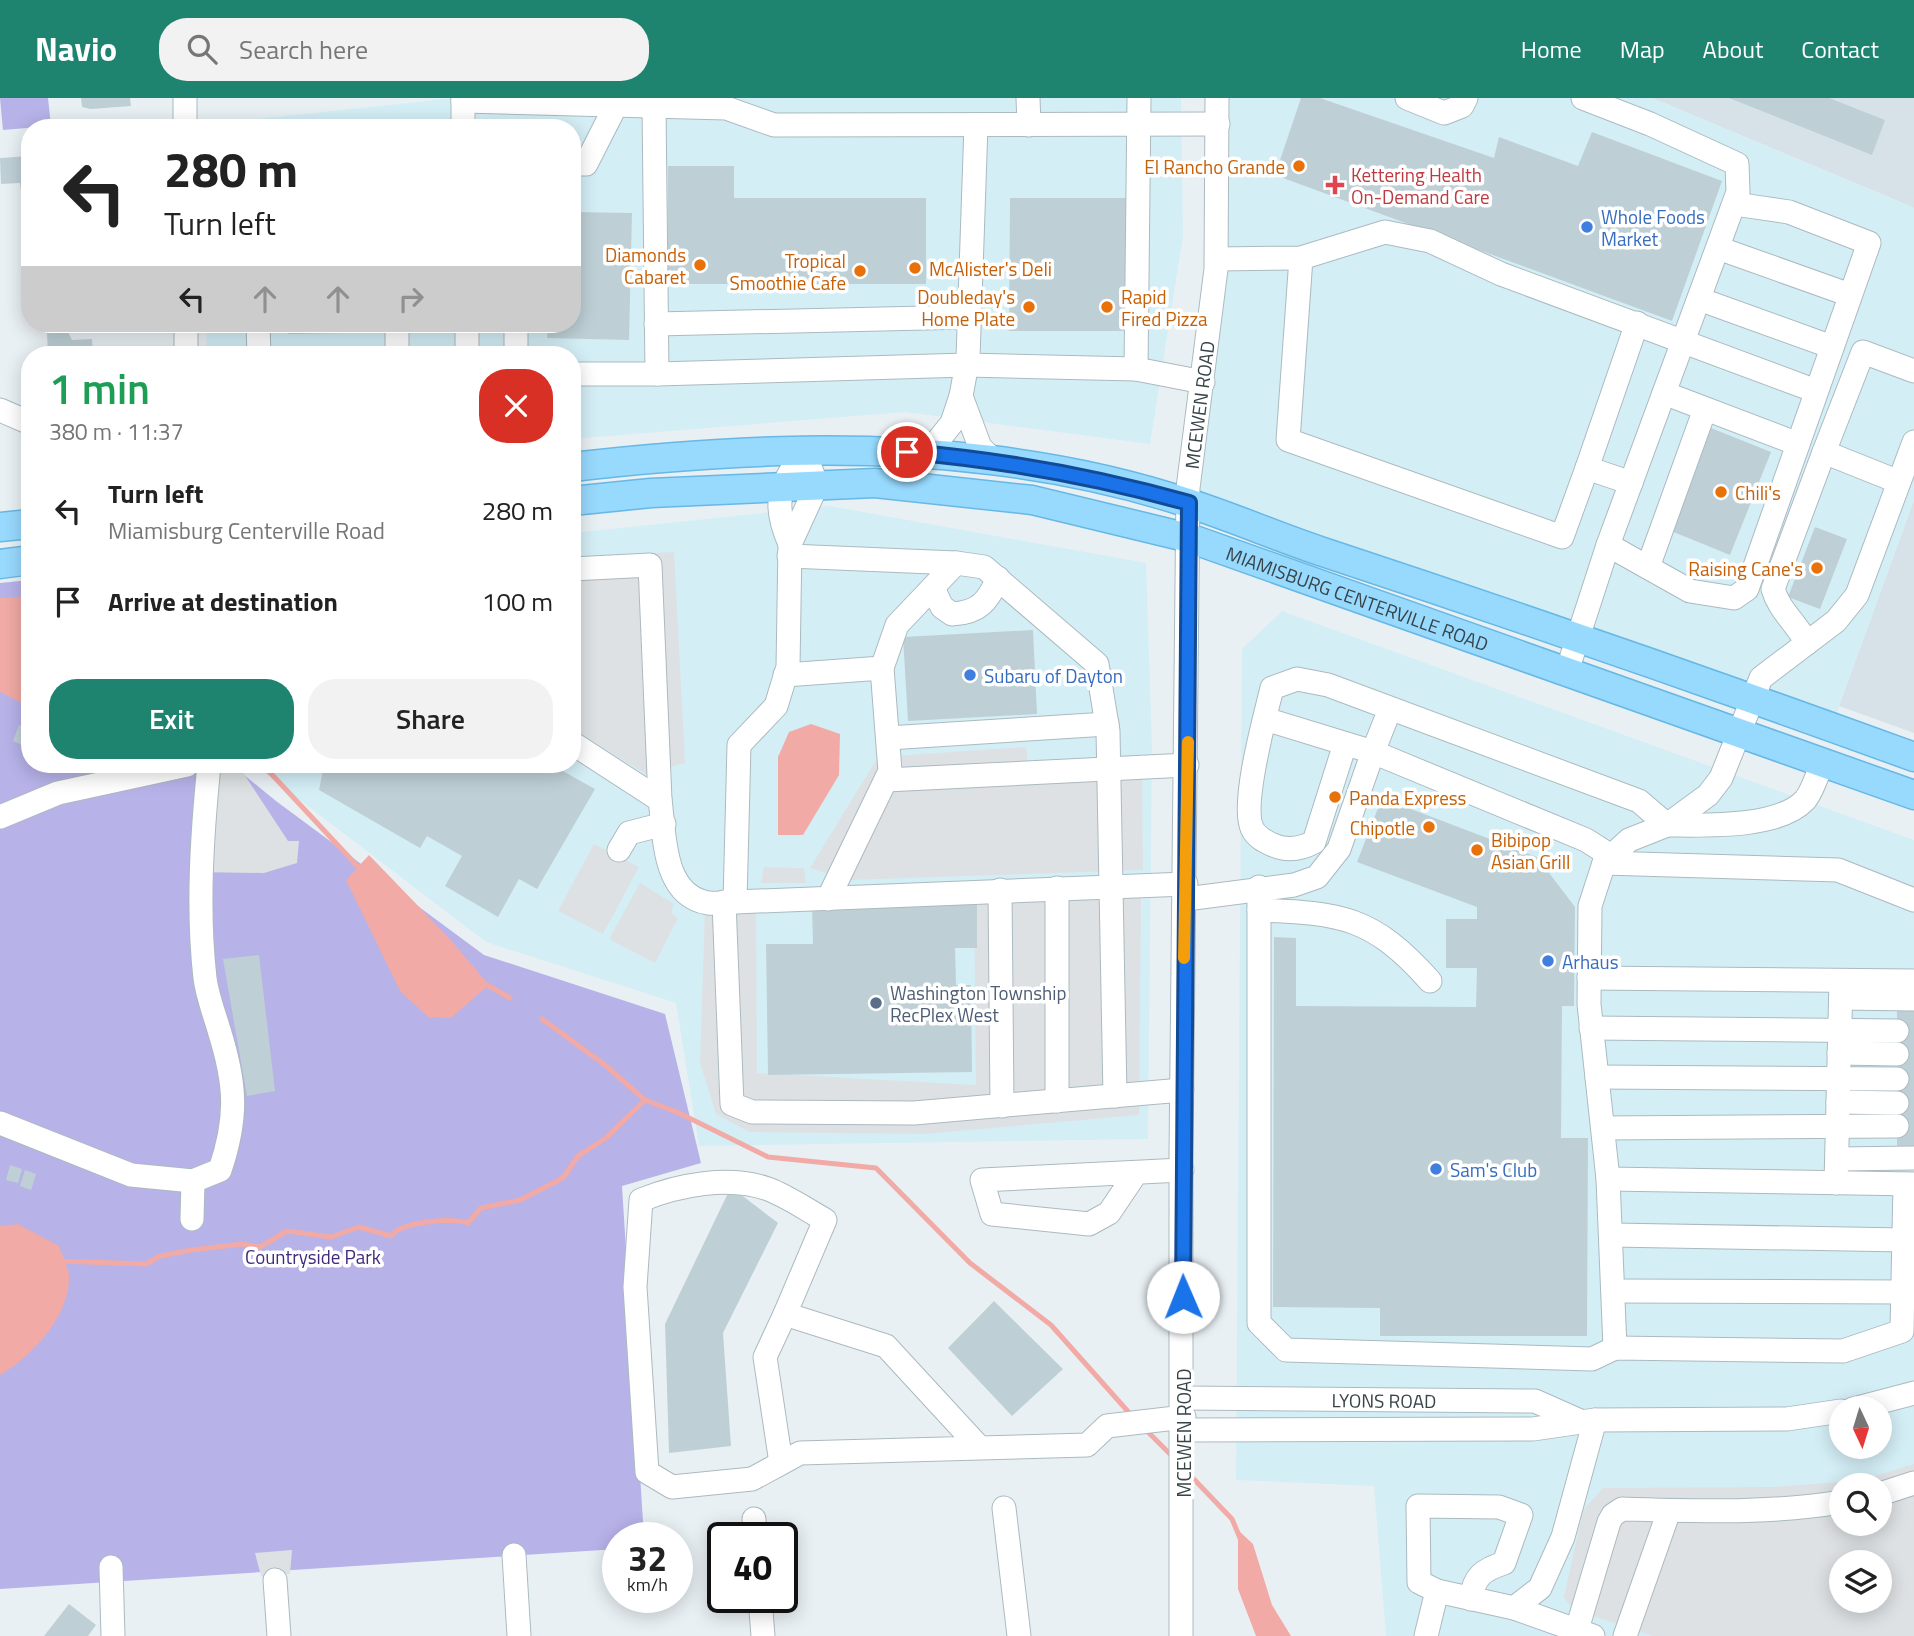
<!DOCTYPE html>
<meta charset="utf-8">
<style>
body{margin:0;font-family:"Titillium Web",sans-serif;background:#f2f2f2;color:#222;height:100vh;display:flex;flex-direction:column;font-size:26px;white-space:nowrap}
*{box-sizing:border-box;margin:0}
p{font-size:23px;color:#767676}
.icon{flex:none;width:38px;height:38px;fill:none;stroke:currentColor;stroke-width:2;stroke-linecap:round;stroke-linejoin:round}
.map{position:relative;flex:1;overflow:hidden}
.panel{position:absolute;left:21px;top:248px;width:560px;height:427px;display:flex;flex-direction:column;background:#fff;border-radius:28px;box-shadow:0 4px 18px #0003}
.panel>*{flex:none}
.hud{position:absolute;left:21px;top:21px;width:560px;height:214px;border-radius:28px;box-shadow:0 4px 18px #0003;background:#fff;color:#222;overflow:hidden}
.needle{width:46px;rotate:176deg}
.buttons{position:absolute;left:1829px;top:1298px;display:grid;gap:14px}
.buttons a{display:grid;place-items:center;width:63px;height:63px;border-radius:50%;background:#fff;box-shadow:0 4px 18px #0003;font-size:35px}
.speed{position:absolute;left:602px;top:1424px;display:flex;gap:14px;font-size:35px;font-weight:700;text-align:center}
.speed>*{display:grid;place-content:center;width:91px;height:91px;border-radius:50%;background:#fff;box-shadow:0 4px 18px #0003;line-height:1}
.speed small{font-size:18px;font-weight:400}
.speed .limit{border:4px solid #111;border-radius:10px;background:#fff;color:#111}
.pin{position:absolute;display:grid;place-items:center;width:60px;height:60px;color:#fff;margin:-30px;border:4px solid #fff;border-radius:50%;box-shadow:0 2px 7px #0007}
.me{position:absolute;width:77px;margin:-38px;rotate:359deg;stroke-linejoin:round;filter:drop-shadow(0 0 5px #0008)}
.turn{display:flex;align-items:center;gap:24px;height:147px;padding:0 28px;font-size:32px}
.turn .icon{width:91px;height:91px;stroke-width:2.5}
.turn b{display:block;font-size:49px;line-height:60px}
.lanes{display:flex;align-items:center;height:66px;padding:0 28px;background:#0003;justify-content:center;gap:35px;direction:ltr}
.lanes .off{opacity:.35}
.round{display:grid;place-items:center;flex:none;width:74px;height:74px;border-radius:28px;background:#f2f2f2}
.overview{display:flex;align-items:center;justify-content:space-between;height:119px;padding:0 28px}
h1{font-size:42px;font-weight:600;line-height:52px;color:#1e9e55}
.action{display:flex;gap:14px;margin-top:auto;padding:14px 28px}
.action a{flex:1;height:80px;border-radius:28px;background:#1e836f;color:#fff;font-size:28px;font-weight:600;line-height:80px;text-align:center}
.action a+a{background:#f2f2f2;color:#222}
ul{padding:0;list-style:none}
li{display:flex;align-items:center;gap:21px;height:91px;padding:0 28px}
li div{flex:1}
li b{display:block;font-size:26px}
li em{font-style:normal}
header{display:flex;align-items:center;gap:42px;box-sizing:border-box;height:98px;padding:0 35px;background:#1e836f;color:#fff}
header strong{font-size:33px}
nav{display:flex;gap:38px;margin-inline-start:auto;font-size:24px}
.search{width:490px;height:63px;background:#f2f2f2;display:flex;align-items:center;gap:18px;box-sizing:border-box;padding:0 24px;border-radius:28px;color:#767676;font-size:26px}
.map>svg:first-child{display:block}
</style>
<header>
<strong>Navio</strong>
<div class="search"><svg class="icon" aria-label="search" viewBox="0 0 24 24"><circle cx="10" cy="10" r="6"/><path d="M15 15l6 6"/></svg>Search here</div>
<nav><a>Home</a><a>Map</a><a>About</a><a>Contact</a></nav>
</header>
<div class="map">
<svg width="1914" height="1538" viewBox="0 0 1914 1538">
<rect width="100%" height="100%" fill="#e9f0f4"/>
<path fill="#d7e2e8" d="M 1652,0 L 1914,0 L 1914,110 L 1898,103 Z
M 1914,402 L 1914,635 L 1839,608 Z"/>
<path fill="#d4eef6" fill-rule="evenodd" d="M 455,0 L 1181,0 L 1183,138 L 1150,346 L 905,314 L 572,341 L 572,257 L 207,257 L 206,226 L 572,226 L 572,30 L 201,30 L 201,27 Z
M 1217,0 L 1652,0 L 1914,110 L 1914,402 L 1839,608 L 1834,630 L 1483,507 L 1188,390 L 1212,221 Z
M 830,408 L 1146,465 L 1152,649 L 1148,1041 L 699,1048 L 676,905 L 486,844 L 254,667 L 572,667 L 572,435 Z
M 1282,513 L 1914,742 L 1914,1538 L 1386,1538 L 1374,1388 L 1236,1382 L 1242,551 ZM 1841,1311 L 1880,1311 L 1880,1349 L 1841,1349 ZM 1841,1388 L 1880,1388 L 1880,1426 L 1841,1426 ZM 1841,1465 L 1880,1465 L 1880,1503 L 1841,1503 Z"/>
<path fill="#b7b2e8" d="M 0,0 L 48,0 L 51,28 L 3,32 Z
M 30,482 L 30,667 L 232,667 L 276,703 L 484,857 L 665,916 L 701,1065 L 622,1088 L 644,1440 L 618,1440 L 618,1451 L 0,1491 L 0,485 Z"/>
<path fill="#dde1e3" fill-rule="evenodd" d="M 674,454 L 685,665 L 670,669 L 669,690 L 572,631 L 572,459 Z
M 1026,649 L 1028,665 L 1142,658 L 1143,772 L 849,782 L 810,770 L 878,659 Z
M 225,667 L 238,667 L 288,743 L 299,743 L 297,765 L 264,775 L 192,774 L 197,680 Z
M 594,746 L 639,769 L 603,836 L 558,813 Z
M 764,769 L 804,770 L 806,785 L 761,785 Z
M 640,785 L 674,806 L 671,815 L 678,820 L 655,865 L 609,841 Z
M 1141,795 L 1139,1017 L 924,1036 L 749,1034 L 716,1016 L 700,965 L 705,811 L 756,810 L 757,975 L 976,987 L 974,799 Z
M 1914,1366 L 1914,1538 L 1653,1538 L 1572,1511 L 1564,1499 L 1583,1412 L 1603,1390 L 1774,1389 L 1862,1382 ZM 1841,1388 L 1880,1388 L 1880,1426 L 1841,1426 ZM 1841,1465 L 1880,1465 L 1880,1503 L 1841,1503 Z
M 292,1452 L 290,1476 L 261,1478 L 255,1455 Z"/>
<path fill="#f1aaa5" d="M 30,498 L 30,609 L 0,594 L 0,500 Z
M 811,626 L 840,636 L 839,677 L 803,737 L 778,737 L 778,659 L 789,634 Z
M 369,757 L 449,840 L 489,887 L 451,920 L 428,919 L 400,893 L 346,782 Z
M 18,1126 L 59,1148 C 62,1157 69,1169 69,1179 C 70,1217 32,1259 0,1277 L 0,1128 Z
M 1238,1432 L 1253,1446 L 1272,1507 L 1291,1538 L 1256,1538 L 1238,1491 Z"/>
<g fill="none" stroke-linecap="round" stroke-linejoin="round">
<path stroke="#f1aaa5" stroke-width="5" d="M 263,667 L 361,772
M 482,884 L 510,900
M 542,921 L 605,967 L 645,1002 L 679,1015 L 768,1059 L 876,1070 L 970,1165 L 1051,1227 L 1132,1318
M 59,1163 L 146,1166 L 160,1158 L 192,1152 L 242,1146 L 260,1149 L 287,1133 L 331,1139 L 359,1129 L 391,1138 C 401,1123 452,1120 468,1125 L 481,1110 L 520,1102 L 563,1080 L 578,1058 L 606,1040 L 645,1002
M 1144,1330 L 1174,1360
M 1188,1375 L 1232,1421 L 1240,1440"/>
</g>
<path fill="#bed0d6" d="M 81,0 L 130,0 L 131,8 L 91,11 L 82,9 Z
M 1301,0 L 1320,0 L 1494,60 L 1499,39 L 1578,68 L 1592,34 L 1722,83 L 1672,223 L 1275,77 Z
M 1729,0 L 1829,0 L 1885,22 L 1872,57 Z
M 151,21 L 152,30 L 118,30 L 117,24 Z
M 30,58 L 30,91 L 21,92 L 20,85 L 1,86 L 0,60 Z
M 668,68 L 734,68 L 734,100 L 926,100 L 926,186 L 668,186 Z
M 1010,100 L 1129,100 L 1128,233 L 1009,233 Z
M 572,114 L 632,115 L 629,242 L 547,240 L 548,226 L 572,226 Z
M 288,226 L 346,226 L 346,235 L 288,236 Z
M 68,234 L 72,242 L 92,241 L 93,257 L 48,257 L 47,235 Z
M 1711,330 L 1771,354 L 1730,457 L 1671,433 Z
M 1815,429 L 1847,441 L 1820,511 L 1788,499 Z
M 1033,532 L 1037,616 L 908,623 L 903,539 Z
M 19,627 L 30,631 L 30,650 L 13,643 Z
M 324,667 L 552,667 L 595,691 L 537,791 L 519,781 L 498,819 L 445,788 L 462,758 L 427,738 L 420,750 L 319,692 Z
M 1382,700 L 1537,759 L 1575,809 L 1574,908 L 1562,908 L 1561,1040 L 1588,1040 L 1587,1238 L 1380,1238 L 1380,1210 L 1273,1209 L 1274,839 L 1296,840 L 1296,908 L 1476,909 L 1477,870 L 1446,870 L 1446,821 L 1477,821 L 1477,809 L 1357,764 Z
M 977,805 L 977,850 L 955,850 L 956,887 L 971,887 L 972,974 L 768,977 L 766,846 L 813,846 L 812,808 Z
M 259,857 L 275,993 L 247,998 L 223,861 Z
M 1897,905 L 1914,905 L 1914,1049 L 1897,1049 Z
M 10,1067 L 22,1071 L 18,1085 L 6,1082 Z
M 25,1072 L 36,1076 L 31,1092 L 20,1088 Z
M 731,1089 L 778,1125 L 723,1235 L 731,1348 L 669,1355 L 665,1226 Z
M 994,1203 L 1063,1271 L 1012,1318 L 948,1250 Z
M 69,1506 L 96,1527 L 88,1538 L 44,1538 Z"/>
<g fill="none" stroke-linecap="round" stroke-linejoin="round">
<g stroke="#abbac0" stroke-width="25">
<g id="minor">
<path d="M 185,0 L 185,30"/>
<path d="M 463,0 L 463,30"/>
<path d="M 1028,0 L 1029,27"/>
<path d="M 1139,0 L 1136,271 L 1203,284"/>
<path d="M 1407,0 L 1444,15 L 1462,8 L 1466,0"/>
<path d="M 463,3 L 726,10 L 774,27 L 1218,26"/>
<path d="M 654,8 L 657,276 L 967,267 L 1136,271"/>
<path d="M 572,66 L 586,66 L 616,7"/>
<path d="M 1718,150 L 1850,197"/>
<path d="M 1301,160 L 1288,342 L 1562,439 L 1587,370 L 1631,385"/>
<path d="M 1217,161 L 1301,160 L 1385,134 L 1430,143 L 1501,176 L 1816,293"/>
<path d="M 1699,201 L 1832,249"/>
<path d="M 258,226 L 259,257"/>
<path d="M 397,226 L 397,257"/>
<path d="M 467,226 L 467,257"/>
<path d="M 656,226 L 969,219"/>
<path d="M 186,257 L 186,226"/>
<path d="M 516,257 L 516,226"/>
<path d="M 572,276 L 657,276"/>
<path d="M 1664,295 L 1798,346"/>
<path d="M 961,298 L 968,260 L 976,27"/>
<path d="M 0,312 L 30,325"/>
<path d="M 1914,344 L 1857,497 L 1836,523 L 1761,580 L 1721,680 L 1708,697 L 1667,727 L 1629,742 L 1604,765 L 1590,808 L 1589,906 L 1608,1081 L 1914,1086"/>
<path d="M 804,353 L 817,387 L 790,446 C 771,404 780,388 804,353 Z"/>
<path d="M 928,355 L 952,325 L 961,298 L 980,349 L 993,362"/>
<path d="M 1587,370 L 1637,225"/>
<path d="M 1899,384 L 1824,354 L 1863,254 L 1914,273"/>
<path d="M 1608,447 L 1690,493 L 1734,500 L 1747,491 L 1869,145 L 1789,114 L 1735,106"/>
<path d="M 789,458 L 956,465 L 984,469 L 1097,566 L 1108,633 L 1115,998"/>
<path d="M 1648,469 L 1705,311"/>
<path d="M 572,471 L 650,467 L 660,702"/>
<path d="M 933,490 L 942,509 L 952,516 C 978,515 988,504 998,480"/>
<path d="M 1807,545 C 1796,525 1779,512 1773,491 L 1824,354"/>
<path d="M 882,570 L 897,527 L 956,465"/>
<path d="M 1567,573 L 1608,447 L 1738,94 L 1737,66 L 1650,26 L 1583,0"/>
<path d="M 785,577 L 882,570 L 890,673 L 828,801"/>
<path d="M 1390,611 L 1373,654 L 1586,742 L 1611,758"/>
<path d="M 888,640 L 1107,626"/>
<path d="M 572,645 L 660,702 C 665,737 662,797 708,805 C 716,806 727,804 735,804 L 739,647 L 776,608 L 788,569 L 790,446"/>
<path d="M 1345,646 L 1314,744 C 1301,751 1287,753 1273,747 C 1264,743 1256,739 1252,730 C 1241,705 1265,619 1272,590 L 1297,581 L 1328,587 L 1639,703 L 1667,727 C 1703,727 1778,731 1805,702 C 1813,693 1818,674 1823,663"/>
<path d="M 886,682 L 1187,667"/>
<path d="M 0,719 L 58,695 L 187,667"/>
<path d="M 619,752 L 629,735 L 664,726"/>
<path d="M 1604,765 L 1838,772 L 1914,802"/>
<path d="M 1259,789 L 1259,1225 L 1286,1252 L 1592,1261 L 1615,1250 L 1843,1253 L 1902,1233 L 1905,1086"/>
<path d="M 1000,792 L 1002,1008"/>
<path d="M 1186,801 L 1294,787 L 1317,779 L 1339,751 L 1373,654 L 1265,621"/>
<path d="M 724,804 L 732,1006 L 752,1014 L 914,1015 L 1182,992"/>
<path d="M 735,804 L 1186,786"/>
<path d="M 1259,812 C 1342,815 1373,819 1430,883"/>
<path d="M 1589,880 L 1914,883"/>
<path d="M 1841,900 L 1914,901"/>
<path d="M 1591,930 L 1897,933"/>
<path d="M 1839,955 L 1897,956"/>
<path d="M 1597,979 L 1897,981"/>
<path d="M 1057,1003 L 1057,790"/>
<path d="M 1838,1004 L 1897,1005"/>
<path d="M 0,1025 L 131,1077 L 193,1083 L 220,1072 C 238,1019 236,986 219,932 C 214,915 207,897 205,880 C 197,810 202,737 209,667"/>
<path d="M 1603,1030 L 1897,1028"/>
<path d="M 1837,1061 L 1914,1060"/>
<path d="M 1136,1075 L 1109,1115 L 1089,1126 L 992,1116 L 982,1082 L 1182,1072"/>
<path d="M 1608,1081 L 1615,1250"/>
<path d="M 1836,1085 L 1841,883"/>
<path d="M 192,1121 L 193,1083"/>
<path d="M 1612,1137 L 1904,1142"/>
<path d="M 1613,1193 L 1903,1194"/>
<path id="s1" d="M 1183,1300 L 1535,1303 L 1580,1323"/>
<path d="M 1853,1311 L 1914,1295"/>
<path d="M 1184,1332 L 1533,1331 L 1595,1322 L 1787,1321 L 1841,1313"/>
<path d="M 980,1350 L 800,1355 L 752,1381 L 672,1389 L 647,1374 L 635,1189 L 641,1102 C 678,1087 729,1077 768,1091 C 787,1098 807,1112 825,1122 L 785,1216 L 886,1248 L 980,1350 L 1087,1347 L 1107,1328 L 1184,1319"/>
<path d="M 781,1365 L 765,1259 L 785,1216"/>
<path d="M 1880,1396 L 1914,1385"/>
<path d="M 1004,1410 L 1019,1538"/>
<path d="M 754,1421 L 755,1440"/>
<path d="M 514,1457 L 519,1538"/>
<path d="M 111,1469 L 113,1538"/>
<path d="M 275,1482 L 279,1538"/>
<path d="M 1437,1493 L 1419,1484 L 1418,1408 L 1499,1409 L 1521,1417 L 1504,1465 C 1483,1472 1474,1478 1471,1501"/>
<path d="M 760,1500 L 763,1538"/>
<path d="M 1514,1510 L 1593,1538"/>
<path id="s2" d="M 1181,1538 L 1181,1057 L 1188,390 L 1216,171 L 1217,0"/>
<path d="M 1426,1538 L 1437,1493 L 1514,1510 L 1540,1490 L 1563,1439 L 1595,1322"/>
<path d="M 1575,1538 L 1609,1424 L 1613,1417 L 1622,1411 C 1695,1413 1769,1416 1841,1404"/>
<path d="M 1625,1538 L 1669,1413"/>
</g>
</g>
<g stroke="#67b8e4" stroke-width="31">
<g id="major">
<path d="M 572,369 C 710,353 852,345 991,362 C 1057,370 1125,384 1188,405 C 1235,420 1280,440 1326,455 C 1523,520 1719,588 1914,659"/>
<path id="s3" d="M 572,403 L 651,395 L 875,385 L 1032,402 L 1189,440 L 1914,697"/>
<path d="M 0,429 L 30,426"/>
<path d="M 0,466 L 30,462"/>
</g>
</g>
<use href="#minor" stroke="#fff" stroke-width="23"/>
<use href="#major" stroke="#98d9fe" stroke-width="28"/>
</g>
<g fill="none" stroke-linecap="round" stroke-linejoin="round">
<g stroke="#114b97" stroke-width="18">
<path id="route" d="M 907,354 C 1003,362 1096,379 1189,405 L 1183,1199"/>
</g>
<use href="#route" stroke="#1a73e8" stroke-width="12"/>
<path stroke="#f59e0b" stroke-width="12" d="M 1184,860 L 1188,644"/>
</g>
<g fill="#e8710a" stroke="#fff" stroke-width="2.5">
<circle cx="1299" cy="68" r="7"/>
<circle cx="700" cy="167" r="7"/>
<circle cx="915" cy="170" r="7"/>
<circle cx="860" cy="173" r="7"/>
<circle cx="1029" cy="209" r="7"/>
<circle cx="1107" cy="209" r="7"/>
<circle cx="1721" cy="394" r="7"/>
<circle cx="1817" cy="470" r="7"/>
<circle cx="1335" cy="699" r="7"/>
<circle cx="1429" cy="729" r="7"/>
<circle cx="1477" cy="752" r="7"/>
</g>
<path fill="#e0444e" stroke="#fff" stroke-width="2.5" d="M1331.5 76.5h7v7h7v7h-7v7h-7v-7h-7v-7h7z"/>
<g fill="#3f7fe0" stroke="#fff" stroke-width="2.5">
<circle cx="1587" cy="129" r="7"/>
<circle cx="970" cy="577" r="7"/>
<circle cx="1548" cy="863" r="7"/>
<circle cx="1436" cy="1071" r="7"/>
</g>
<circle fill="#5c6f8a" stroke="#fff" stroke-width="2.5" cx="876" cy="905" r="7"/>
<g text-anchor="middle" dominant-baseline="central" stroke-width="7" stroke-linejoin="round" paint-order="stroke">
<g font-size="19" fill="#c56008" stroke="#fff" text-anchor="end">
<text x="1285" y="68">El Rancho Grande</text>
<text x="686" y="156">Diamonds<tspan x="686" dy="22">Cabaret</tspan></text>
<text x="846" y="162">Tropical<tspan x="846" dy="22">Smoothie Cafe</tspan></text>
<text x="929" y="170" text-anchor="start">McAlister's Deli</text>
<text x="1015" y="198">Doubleday's<tspan x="1015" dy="22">Home Plate</tspan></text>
<text x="1121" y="198" text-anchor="start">Rapid<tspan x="1121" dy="22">Fired Pizza</tspan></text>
<text x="1735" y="394" text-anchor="start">Chili's</text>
<text x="1803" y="470">Raising Cane's</text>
<text x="1349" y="699" text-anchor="start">Panda Express</text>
<text x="1415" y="729">Chipotle</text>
<text x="1491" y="741" text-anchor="start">Bibipop<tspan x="1491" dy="22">Asian Grill</tspan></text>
</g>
<g font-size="19" fill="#be3a42" stroke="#fff" text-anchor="start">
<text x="1351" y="76">Kettering Health<tspan x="1351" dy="22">On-Demand Care</tspan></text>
</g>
<g font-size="19" fill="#366cbe" stroke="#fff" text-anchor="start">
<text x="1601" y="118">Whole Foods<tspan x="1601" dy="22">Market</tspan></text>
<text x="984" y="577">Subaru of Dayton</text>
<text x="1562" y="863">Arhaus</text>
<text x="1450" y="1071">Sam's Club</text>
</g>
<g font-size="19" fill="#374448" stroke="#fff">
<text stroke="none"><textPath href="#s2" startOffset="1232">MCEWEN ROAD</textPath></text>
<text stroke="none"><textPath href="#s3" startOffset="802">MIAMISBURG CENTERVILLE ROAD</textPath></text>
<text stroke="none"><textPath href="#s1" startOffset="201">LYONS ROAD</textPath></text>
<text transform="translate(1183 1335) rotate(-90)">MCEWEN ROAD</text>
</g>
<g font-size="19" fill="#4e5e75" stroke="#fff" text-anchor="start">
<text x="890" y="894">Washington Township<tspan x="890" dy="22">RecPlex West</tspan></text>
</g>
<g font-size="19" fill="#402a7a" stroke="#fff">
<text x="313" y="1158">Countryside Park</text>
</g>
</g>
</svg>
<div class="buttons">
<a><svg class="needle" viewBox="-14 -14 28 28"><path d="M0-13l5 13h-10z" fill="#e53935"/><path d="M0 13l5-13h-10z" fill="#767676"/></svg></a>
<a><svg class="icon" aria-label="search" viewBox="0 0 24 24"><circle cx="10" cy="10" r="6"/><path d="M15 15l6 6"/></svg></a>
<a><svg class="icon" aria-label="layers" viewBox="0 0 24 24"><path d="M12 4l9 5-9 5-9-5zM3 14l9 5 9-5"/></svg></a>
</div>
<div class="speed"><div>32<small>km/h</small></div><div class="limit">40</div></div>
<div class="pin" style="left:907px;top:354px;background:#d93025"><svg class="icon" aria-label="arrive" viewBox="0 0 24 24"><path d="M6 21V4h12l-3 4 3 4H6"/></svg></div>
<svg class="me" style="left:1183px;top:1199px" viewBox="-20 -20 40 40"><circle r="19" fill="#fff"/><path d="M0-13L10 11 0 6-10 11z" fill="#1a73e8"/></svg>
<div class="hud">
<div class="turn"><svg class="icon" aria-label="left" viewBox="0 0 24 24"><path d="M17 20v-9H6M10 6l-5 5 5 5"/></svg><div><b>280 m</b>Turn left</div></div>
<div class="lanes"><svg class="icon" aria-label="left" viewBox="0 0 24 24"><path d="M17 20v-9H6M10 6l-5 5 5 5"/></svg><svg class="icon off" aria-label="ahead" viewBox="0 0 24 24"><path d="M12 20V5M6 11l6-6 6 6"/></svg><svg class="icon off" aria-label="ahead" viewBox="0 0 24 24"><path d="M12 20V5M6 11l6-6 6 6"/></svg><svg class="icon off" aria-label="right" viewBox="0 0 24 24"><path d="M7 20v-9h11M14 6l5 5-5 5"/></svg></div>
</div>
<section class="panel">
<div class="overview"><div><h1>1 min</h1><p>380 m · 11:37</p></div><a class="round" style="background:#d93025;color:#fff"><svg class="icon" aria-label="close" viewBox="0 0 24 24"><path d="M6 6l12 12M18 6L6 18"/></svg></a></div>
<ul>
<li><svg class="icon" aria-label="left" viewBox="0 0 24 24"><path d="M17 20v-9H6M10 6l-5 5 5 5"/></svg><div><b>Turn left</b><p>Miamisburg Centerville Road</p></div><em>280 m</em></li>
<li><svg class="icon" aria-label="arrive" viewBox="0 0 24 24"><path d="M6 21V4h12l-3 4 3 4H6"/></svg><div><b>Arrive at destination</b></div><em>100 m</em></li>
</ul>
<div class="action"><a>Exit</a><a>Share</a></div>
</section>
</div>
